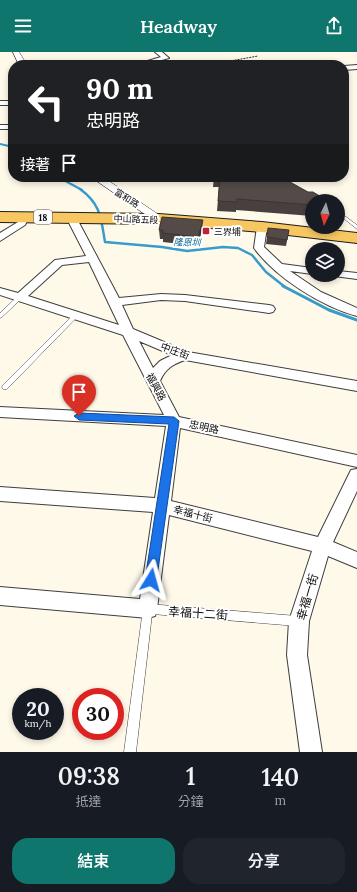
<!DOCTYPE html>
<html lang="zh-TW">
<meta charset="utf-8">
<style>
body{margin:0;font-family:Lora,"Noto Sans TC",serif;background:#20242c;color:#f1f3f6;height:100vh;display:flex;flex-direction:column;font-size:15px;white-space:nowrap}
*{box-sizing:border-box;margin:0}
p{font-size:13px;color:#9ea1a6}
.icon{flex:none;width:22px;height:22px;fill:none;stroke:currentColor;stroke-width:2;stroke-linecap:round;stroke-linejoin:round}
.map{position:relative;height:700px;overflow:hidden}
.side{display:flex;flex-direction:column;background:#171b24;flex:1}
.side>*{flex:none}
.guide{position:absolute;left:8px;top:8px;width:341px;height:122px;border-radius:16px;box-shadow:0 2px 6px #0003;background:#202124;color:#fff;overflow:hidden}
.needle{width:26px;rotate:185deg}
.controls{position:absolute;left:305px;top:142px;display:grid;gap:8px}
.controls a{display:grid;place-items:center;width:40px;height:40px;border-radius:50%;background:#171b24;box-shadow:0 2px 6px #0003;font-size:20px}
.speed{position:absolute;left:12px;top:636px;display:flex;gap:8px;font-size:20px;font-weight:700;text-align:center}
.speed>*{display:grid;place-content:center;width:52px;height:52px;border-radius:50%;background:#171b24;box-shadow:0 2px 6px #0003;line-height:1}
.speed small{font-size:10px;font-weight:400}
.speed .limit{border:6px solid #d22;background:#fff;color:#111}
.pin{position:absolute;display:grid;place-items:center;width:34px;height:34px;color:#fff;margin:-41px -17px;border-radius:50% 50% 50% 0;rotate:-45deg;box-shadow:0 0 4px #0007}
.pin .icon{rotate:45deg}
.me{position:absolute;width:44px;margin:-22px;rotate:8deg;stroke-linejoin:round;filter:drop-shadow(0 0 3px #0008)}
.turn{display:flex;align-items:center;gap:14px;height:84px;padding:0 12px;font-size:18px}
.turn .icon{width:52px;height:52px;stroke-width:2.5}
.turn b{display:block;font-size:28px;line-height:34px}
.then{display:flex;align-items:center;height:38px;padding:0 12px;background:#0003;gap:8px;font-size:15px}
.eta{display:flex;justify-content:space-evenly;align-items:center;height:68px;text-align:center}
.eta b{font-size:24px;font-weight:600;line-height:28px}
.cta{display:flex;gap:8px;margin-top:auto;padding:8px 12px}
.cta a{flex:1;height:46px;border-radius:16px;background:#0f766e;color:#fff;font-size:16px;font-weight:600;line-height:46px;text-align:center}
.cta a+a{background:#20242c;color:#f1f3f6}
header{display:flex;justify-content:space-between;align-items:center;height:52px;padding:0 12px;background:#0f766e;color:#fff;font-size:18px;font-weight:600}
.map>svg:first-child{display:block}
</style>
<header><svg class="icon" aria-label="menu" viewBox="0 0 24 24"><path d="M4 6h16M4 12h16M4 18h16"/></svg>Headway<svg class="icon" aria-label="share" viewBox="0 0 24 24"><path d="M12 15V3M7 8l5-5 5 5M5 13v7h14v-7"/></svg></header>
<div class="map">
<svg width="357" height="700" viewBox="0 0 357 700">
<rect width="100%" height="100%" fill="#fff9ea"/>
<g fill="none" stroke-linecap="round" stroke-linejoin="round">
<path stroke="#369ccc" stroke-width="2" d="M 0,92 L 13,95
M 58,125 L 82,138"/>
<path stroke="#369ccc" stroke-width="2.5" d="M 80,137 C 101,152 101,167 105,190 L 162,195 L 187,199 L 223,195 L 238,196 L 252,203 L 266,220 L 285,235"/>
<path stroke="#369ccc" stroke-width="3" d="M 283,234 L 329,258 L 357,268"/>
<g stroke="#3e3e3e" stroke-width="1">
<path id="service" d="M 338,159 L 357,173 L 357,177 L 338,162 Z
M 20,243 L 22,244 L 22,246 L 2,265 L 0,266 L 0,261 L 18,244 Z
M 76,261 L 78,262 L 78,264 L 7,337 L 3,337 L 2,335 L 3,333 L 74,262 Z
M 148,552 L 297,564 L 300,566 L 302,569 L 300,572 L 297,574 L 152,562 L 136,700 L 124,700 L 143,557 L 145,554 Z"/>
</g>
<g stroke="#3e3e3e" stroke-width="2">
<path id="minor" d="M 155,0 L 162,0 L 169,6 L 144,13 L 134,13 L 161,5 Z
M 357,13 L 357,17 L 344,18 L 344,14 Z
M 0,49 L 13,49 L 13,53 L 0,53 Z
M 0,73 L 13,73 L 13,77 L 0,77 Z
M 24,162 L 29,165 L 25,173 L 0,189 L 0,181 L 18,170 L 21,163 Z
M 71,162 L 76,165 L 119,246 L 161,242 L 185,243 L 269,253 L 273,254 L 275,257 L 273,260 L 269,261 L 185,249 L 161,248 L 122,253 L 133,277 L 188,300 L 357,329 L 357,339 L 185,308 C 173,312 165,317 160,329 L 179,365 L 357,403 L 357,415 L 180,376 L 171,449 L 318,485 L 351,418 L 357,417 L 357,439 L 333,490 L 357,500 L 357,516 L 328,504 L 309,569 L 307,603 L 322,700 L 300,700 L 287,603 L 289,569 L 312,499 L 169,463 L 157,557 L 155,564 L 148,566 L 0,553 L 0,535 L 140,547 L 153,460 L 0,449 L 0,435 L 155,446 L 166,374 L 0,365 L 0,355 L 164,363 L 123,283 L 0,243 L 0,236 L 18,241 L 55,208 L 86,204 L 66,165 ZM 89,210 L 119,273 L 28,244 L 62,213 ZM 139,289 L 172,303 L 160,309 L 153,316 Z
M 262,172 L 267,175 L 264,195 L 282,212 L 312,216 L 312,222 L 290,219 L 321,240 L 357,256 L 357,264 C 322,255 275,225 254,196 L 257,175 Z
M 338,219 L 357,221 L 357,227 L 334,224 L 333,223 L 338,223 Z"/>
</g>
<g stroke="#3e3e3e" stroke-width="1">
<path id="tertiary" d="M 13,0 L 19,0 L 27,13 L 19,13 Z
M 91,125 L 103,125 L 165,167 L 163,169 L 155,169 Z"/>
</g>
<g stroke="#1c1c1c" stroke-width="2">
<path id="primary" d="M 0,160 L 159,162 L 262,170 L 357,181 L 357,191 L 262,180 L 159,172 L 0,170 Z"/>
</g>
<path stroke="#2d2d2d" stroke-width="1" stroke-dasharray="2 1" stroke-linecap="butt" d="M 208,13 L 258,4"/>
<use href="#service" fill="#fff" fill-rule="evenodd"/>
<use href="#minor" fill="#fff" fill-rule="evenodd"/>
<use href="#tertiary" fill="#fff" fill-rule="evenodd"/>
<use href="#primary" fill="#f8c761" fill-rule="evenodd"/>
</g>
<path fill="#48403e" d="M 214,125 L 281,125 L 312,149 L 312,164 L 236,158 L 236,160 L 217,159 L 219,135 L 213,135 Z
M 202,177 L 198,194 L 163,190 L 163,187 L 160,187 L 159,178 Z
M 289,178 L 286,194 L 266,192 L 267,185 Z"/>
<path fill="#3b3432" d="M 203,168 L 202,177 L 198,194 L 198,185 Z"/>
<path fill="#544b48" stroke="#3b3432" d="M 220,125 L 281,125 L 308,140 L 313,140 L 328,149 L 312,149 L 312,153 L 237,147 L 237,150 L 218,149 Z
M 162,165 L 203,168 L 198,185 L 163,181 L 163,178 L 159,178 Z
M 268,176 L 289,178 L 287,188 L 267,185 Z"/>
<path fill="#1a73e8" stroke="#114b97" d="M 79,361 L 174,365 L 179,369 L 156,532 L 151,533 L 147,532 L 145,528 L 169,372 L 79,368 L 74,364 Z"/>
<rect fill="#ba2538" stroke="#fff" stroke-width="1.5" x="202" y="175" width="8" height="8" rx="2"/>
<g text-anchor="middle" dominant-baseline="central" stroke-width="4" stroke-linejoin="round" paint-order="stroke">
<g font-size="9" fill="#0b0b0b" stroke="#fff">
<text transform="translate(127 146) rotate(32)">富和路</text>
<text transform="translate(136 167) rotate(2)">中山路五段</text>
</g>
<rect fill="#fff" stroke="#545454" stroke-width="1" x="34" y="158" width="18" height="14" rx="3"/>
<g font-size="9" font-weight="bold" fill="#0b0b0b">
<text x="43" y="165">18</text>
</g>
<g font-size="9" fill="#0b0b0b" stroke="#fff" text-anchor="start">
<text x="214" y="179">三界埔</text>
</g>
<g font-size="9" font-style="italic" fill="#166c9b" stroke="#fff">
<text transform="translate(187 190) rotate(1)">隆恩圳</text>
</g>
<g font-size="10" fill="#0b0b0b" stroke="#fff">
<text transform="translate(175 299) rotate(20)">中庄街</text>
<text transform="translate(156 335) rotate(62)">福興路</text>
<text transform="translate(204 375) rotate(12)">忠明路</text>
<text transform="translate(193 462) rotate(14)">幸福十街</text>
</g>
<g font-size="12" fill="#0b0b0b" stroke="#fff">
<text transform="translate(307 545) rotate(-74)">幸福一街</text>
<text transform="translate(198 561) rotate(4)">幸福十二街</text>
</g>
</g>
</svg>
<div class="controls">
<a><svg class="needle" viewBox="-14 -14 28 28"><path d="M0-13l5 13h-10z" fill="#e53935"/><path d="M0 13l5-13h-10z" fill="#9ea1a6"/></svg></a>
<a><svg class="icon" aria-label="layers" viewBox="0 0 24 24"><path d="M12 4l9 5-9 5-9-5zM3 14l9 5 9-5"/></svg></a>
</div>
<div class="speed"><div>20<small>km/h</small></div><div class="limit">30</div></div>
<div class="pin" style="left:79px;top:364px;background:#d93025"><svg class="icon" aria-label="arrive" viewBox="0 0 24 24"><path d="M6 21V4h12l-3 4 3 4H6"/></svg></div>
<svg class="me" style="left:151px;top:528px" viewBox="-20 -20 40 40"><path d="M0-17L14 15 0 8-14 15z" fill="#1a73e8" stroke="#fff" stroke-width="4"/></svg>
<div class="guide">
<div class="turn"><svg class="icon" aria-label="left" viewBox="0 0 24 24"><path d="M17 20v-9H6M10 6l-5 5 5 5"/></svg><div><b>90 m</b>忠明路</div></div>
<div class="then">接著<svg class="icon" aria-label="arrive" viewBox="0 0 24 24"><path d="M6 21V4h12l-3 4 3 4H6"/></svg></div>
</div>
</div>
<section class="side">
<div class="eta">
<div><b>09:38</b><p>抵達</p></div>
<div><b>1</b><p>分鐘</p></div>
<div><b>140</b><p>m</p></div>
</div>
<div class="cta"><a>結束</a><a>分享</a></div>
</section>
